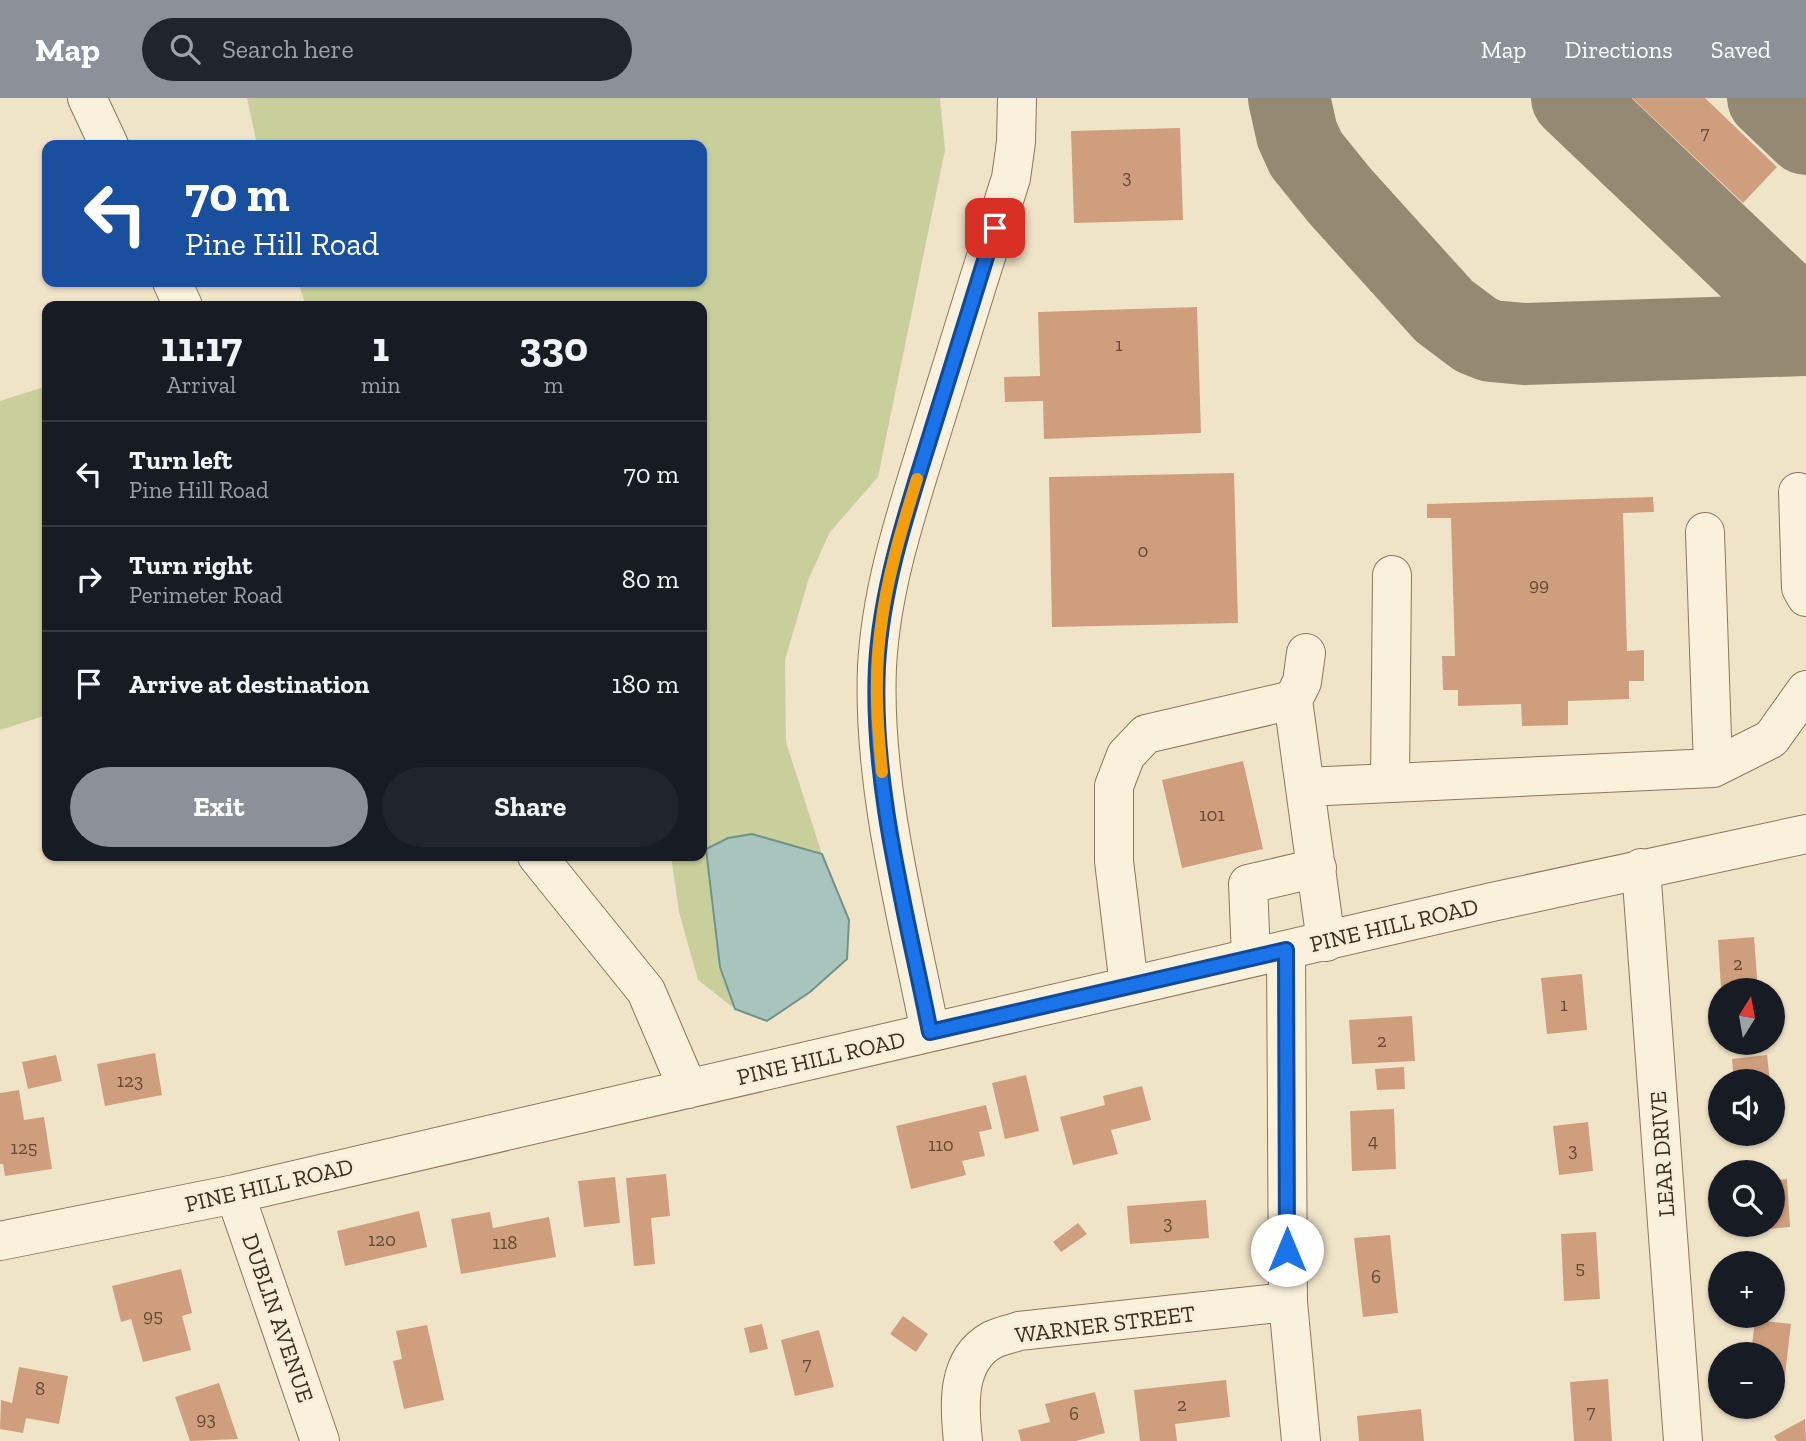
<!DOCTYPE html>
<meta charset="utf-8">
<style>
body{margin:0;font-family:"Zilla Slab",serif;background:#20242c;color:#f1f3f6;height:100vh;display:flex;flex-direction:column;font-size:26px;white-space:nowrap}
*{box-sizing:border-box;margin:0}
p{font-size:23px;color:#9ea1a6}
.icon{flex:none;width:38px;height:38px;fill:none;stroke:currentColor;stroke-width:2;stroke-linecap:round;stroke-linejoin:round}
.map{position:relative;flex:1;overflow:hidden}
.panel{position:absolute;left:42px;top:203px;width:665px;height:560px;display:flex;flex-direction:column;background:#171b24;border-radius:14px;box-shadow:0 2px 5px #0004}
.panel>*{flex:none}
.banner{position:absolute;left:42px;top:42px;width:665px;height:147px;border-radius:14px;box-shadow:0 2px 5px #0004;background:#1a4fa0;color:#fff;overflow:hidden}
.needle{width:46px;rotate:11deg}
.tools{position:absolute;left:1708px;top:880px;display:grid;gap:14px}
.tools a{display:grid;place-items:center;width:77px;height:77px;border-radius:50%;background:#171b24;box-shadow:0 2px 5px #0004;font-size:35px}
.pin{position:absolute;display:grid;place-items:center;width:60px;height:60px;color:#fff;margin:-30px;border-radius:14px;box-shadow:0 4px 10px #0006}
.me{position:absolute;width:77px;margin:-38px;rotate:0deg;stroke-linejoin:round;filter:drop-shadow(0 0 5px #0008)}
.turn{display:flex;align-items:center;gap:24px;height:147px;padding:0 28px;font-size:32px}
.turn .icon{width:91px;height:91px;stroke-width:2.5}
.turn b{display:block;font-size:49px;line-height:60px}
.eta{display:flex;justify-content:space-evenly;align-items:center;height:119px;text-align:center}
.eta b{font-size:42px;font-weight:700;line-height:49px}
.action{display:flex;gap:14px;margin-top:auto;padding:14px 28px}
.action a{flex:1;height:80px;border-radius:42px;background:#8c9099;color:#fff;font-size:28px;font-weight:700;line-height:80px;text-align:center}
.action a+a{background:#20242c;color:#f1f3f6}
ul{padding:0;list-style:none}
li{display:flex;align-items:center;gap:21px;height:105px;padding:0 28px;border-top:2px solid #363941}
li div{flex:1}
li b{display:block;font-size:26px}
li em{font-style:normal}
header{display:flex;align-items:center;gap:42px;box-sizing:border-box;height:98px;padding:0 35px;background:#8c9099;color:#fff}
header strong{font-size:33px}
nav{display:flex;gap:38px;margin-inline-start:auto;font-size:24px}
.search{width:490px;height:63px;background:#20242c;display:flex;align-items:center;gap:18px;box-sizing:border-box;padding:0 24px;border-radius:38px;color:#9ea1a6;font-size:26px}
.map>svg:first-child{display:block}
</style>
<header>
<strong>Map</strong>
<div class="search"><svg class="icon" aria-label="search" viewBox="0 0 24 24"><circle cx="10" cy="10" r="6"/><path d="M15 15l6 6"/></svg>Search here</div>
<nav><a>Map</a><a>Directions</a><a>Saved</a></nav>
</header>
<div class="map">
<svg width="1806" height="1343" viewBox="0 0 1806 1343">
<rect width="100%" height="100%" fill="#f0e4c8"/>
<path fill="#c9cf9b" d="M 247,0 L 940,0 L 945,52 L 878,379 L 830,434 L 809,480 L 785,562 L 786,644 L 822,756 L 752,736 L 706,751 L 720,869 L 735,911 L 698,882 L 679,814 L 671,758 L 702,758 L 702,208 L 306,208 L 298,184 L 702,184 L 702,47 L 257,47 Z
M 47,288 L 47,617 L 0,632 L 0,303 Z"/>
<path fill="#a9c4bc" stroke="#6f938a" stroke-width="2" d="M 752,736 L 822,756 L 849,822 L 847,861 L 810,894 L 767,923 L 735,911 L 720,869 L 706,751 L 728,740 Z"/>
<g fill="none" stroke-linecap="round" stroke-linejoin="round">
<path stroke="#968974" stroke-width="82" d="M 1289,0 L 1297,36 L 1306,56 L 1340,98 L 1444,213 L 1476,237 L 1491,243 L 1524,246 L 1806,237
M 1572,0 L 1806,223
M 1768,0 L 1806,36"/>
</g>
<path fill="#cf9f7d" d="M 1632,0 L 1705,0 L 1777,69 L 1743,105 Z
M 1180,30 L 1183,122 L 1074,125 L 1071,33 Z
M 1197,209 L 1201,335 L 1044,341 L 1043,303 L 1005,304 L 1004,279 L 1040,278 L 1038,214 Z
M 1234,375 L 1238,525 L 1052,529 L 1049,379 Z
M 1653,399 L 1654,414 L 1623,415 L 1627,553 L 1644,552 L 1644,583 L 1629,583 L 1629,601 L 1568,603 L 1568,627 L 1522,628 L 1521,606 L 1458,608 L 1458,592 L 1443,592 L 1442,558 L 1455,558 L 1451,420 L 1427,420 L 1427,406 Z
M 1243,663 L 1263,751 L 1182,770 L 1162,682 Z
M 1754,839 L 1758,892 L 1737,892 L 1737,889 L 1721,890 L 1718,842 Z
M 1582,876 L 1587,932 L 1547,936 L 1541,880 Z
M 1412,918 L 1415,963 L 1352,966 L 1349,922 Z
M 155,955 L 162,997 L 105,1008 L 97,966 Z
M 56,957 L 62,983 L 28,991 L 22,964 Z
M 1767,957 L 1770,984 L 1734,984 L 1732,961 Z
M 1404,969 L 1405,991 L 1377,992 L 1375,971 Z
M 1026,977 L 1039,1033 L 1005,1041 L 992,985 Z
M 1142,988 L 1151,1022 L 1111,1032 L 1118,1056 L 1073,1067 L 1060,1019 L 1105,1007 L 1103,998 Z
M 19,992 L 24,1022 L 44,1019 L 52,1071 L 5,1078 L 3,1066 L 0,1066 L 0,995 Z
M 986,1007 L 992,1031 L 979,1034 L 985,1058 L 962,1063 L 966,1077 L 911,1091 L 896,1028 Z
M 1394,1011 L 1396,1071 L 1352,1073 L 1350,1013 Z
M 1588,1024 L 1593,1073 L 1559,1077 L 1553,1028 Z
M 666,1076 L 670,1118 L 651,1120 L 655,1166 L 634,1168 L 626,1080 Z
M 615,1079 L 620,1125 L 584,1129 L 578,1083 Z
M 1787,1081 L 1790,1129 L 1756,1132 L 1756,1127 L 1773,1127 L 1773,1082 Z
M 1206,1102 L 1209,1140 L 1130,1146 L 1127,1108 Z
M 419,1113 L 427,1149 L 345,1168 L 337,1133 Z
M 490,1114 L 493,1130 L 549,1119 L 556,1159 L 461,1176 L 451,1121 Z
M 1078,1125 L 1087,1136 L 1061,1154 L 1053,1144 Z
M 1596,1134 L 1600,1201 L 1564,1203 L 1561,1136 Z
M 1390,1137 L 1398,1215 L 1363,1219 L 1354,1140 Z
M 181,1171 L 192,1215 L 182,1218 L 191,1252 L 143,1264 L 131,1221 L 121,1224 L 112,1188 Z
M 903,1218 L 928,1236 L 916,1254 L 890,1236 Z
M 1755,1222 L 1791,1226 L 1784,1285 L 1773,1284 L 1773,1256 L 1751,1256 Z
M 762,1226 L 768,1251 L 750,1255 L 744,1230 Z
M 427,1227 L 444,1302 L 404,1311 L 393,1263 L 402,1261 L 396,1233 Z
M 819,1232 L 834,1289 L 795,1298 L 781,1242 Z
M 19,1269 L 68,1278 L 59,1326 L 26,1320 L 23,1335 L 0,1331 L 1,1302 L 12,1305 Z
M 1608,1281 L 1612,1343 L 1574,1343 L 1570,1284 Z
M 1226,1282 L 1230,1319 L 1175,1326 L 1177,1343 L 1140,1343 L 1134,1292 Z
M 219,1285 L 238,1341 L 190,1343 L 175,1299 Z
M 1095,1294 L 1105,1335 L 1076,1343 L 1021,1343 L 1018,1332 L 1050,1324 L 1045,1306 Z
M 1421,1311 L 1424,1343 L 1359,1343 L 1357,1318 Z
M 1805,1321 L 1806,1343 L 1777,1343 L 1774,1338 Z"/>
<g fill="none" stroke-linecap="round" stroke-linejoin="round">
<g stroke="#8d765c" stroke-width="40">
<path id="minor" d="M 87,0 L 109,47
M 172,184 L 183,208
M 1798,394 L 1801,490 L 1806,499
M 1705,434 L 1713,670
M 1293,602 L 1302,584 L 1306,555
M 1390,685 L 1392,477
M 1305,689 L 1713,670 L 1771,641 L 1806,592
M 537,758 L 646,893 L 688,991
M 1641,770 L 1683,1343
M 1286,852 L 1288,1204 L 1301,1343
M 1251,859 L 1248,786 L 1317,770
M 1129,888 L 1114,763 L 1114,688 L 1126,657 L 1146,636 L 1293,602 L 1326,844
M 930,934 C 907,817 872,688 877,569 C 881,491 906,416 929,342 C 956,255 983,167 1011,80 L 1016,44 L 1017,0
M 235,1096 L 320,1343
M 0,1143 L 235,1096 L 1492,804 L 1806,736
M 963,1343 C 959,1307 956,1262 992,1242 C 1000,1238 1011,1236 1019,1233 L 1288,1204"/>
</g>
<use href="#minor" stroke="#faf1dc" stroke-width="38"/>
</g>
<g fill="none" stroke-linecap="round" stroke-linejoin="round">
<g stroke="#114b97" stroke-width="18">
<path id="route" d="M 995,130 C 972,204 949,278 926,352 C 904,422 881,495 877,568 C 871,688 907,817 930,934 L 1286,852 L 1287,1152"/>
</g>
<use href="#route" stroke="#1a73e8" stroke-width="12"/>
<path stroke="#f59e0b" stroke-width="12" d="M 882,674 C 877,626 874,577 881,528 C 887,479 902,429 917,381"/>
</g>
<g text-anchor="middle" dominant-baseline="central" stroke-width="5" stroke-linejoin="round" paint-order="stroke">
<g font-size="19" fill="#624a37">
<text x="1705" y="34">7</text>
<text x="1127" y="78">3</text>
<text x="1119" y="246">1</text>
<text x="1143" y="452">0</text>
<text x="1539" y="486">99</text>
<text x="1212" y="716">101</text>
<text x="1738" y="865">2</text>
<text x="1564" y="906">1</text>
<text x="1382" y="942">2</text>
<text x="130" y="982">123</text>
<text x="1373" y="1042">4</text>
<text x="941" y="1046">110</text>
<text x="24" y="1049">125</text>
<text x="1573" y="1051">3</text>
<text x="1168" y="1124">3</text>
<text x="382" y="1141">120</text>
<text x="505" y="1144">118</text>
<text x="1580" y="1169">5</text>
<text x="1376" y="1178">6</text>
<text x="153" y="1217">95</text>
<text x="807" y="1265">7</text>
<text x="40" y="1290">8</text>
<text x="1182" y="1306">2</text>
<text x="1591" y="1313">7</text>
<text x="1074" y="1315">6</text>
<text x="206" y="1320">93</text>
</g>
<g font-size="23" fill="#3d2e20" stroke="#f7eed8">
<text transform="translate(1394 827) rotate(-13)">PINE HILL ROAD</text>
<text transform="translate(821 960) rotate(-13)">PINE HILL ROAD</text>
<text transform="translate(1662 1056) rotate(-94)">LEAR DRIVE</text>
<text transform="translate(269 1087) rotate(-13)">PINE HILL ROAD</text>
<text transform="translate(278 1220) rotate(71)">DUBLIN AVENUE</text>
<text transform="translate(1105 1226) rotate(-7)">WARNER STREET</text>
</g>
</g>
</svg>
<div class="tools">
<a><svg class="needle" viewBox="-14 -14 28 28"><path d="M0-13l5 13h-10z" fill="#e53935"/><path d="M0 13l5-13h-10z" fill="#9ea1a6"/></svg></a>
<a><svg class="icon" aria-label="sound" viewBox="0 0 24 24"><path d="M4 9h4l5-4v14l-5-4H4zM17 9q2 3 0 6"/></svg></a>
<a><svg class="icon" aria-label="search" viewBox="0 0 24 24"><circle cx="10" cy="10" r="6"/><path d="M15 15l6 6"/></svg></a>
<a>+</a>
<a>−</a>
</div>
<div class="pin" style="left:995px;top:130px;background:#d93025"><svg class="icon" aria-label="arrive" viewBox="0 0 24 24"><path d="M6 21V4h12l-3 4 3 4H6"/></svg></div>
<svg class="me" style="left:1287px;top:1152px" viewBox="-20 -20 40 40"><circle r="19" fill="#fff"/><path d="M0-13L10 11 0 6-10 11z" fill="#1a73e8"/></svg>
<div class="banner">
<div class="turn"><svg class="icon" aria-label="left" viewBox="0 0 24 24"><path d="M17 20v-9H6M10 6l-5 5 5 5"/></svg><div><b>70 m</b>Pine Hill Road</div></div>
</div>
<section class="panel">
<div class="eta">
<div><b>11:17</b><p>Arrival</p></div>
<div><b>1</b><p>min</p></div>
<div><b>330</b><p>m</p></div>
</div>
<ul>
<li><svg class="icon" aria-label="left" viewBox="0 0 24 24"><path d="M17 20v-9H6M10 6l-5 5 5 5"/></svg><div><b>Turn left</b><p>Pine Hill Road</p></div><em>70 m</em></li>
<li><svg class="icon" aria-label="right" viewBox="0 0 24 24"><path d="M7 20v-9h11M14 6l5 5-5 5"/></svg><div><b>Turn right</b><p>Perimeter Road</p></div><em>80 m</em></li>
<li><svg class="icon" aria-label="arrive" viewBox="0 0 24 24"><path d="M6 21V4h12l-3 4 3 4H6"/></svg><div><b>Arrive at destination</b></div><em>180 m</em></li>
</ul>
<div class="action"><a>Exit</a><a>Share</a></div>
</section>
</div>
